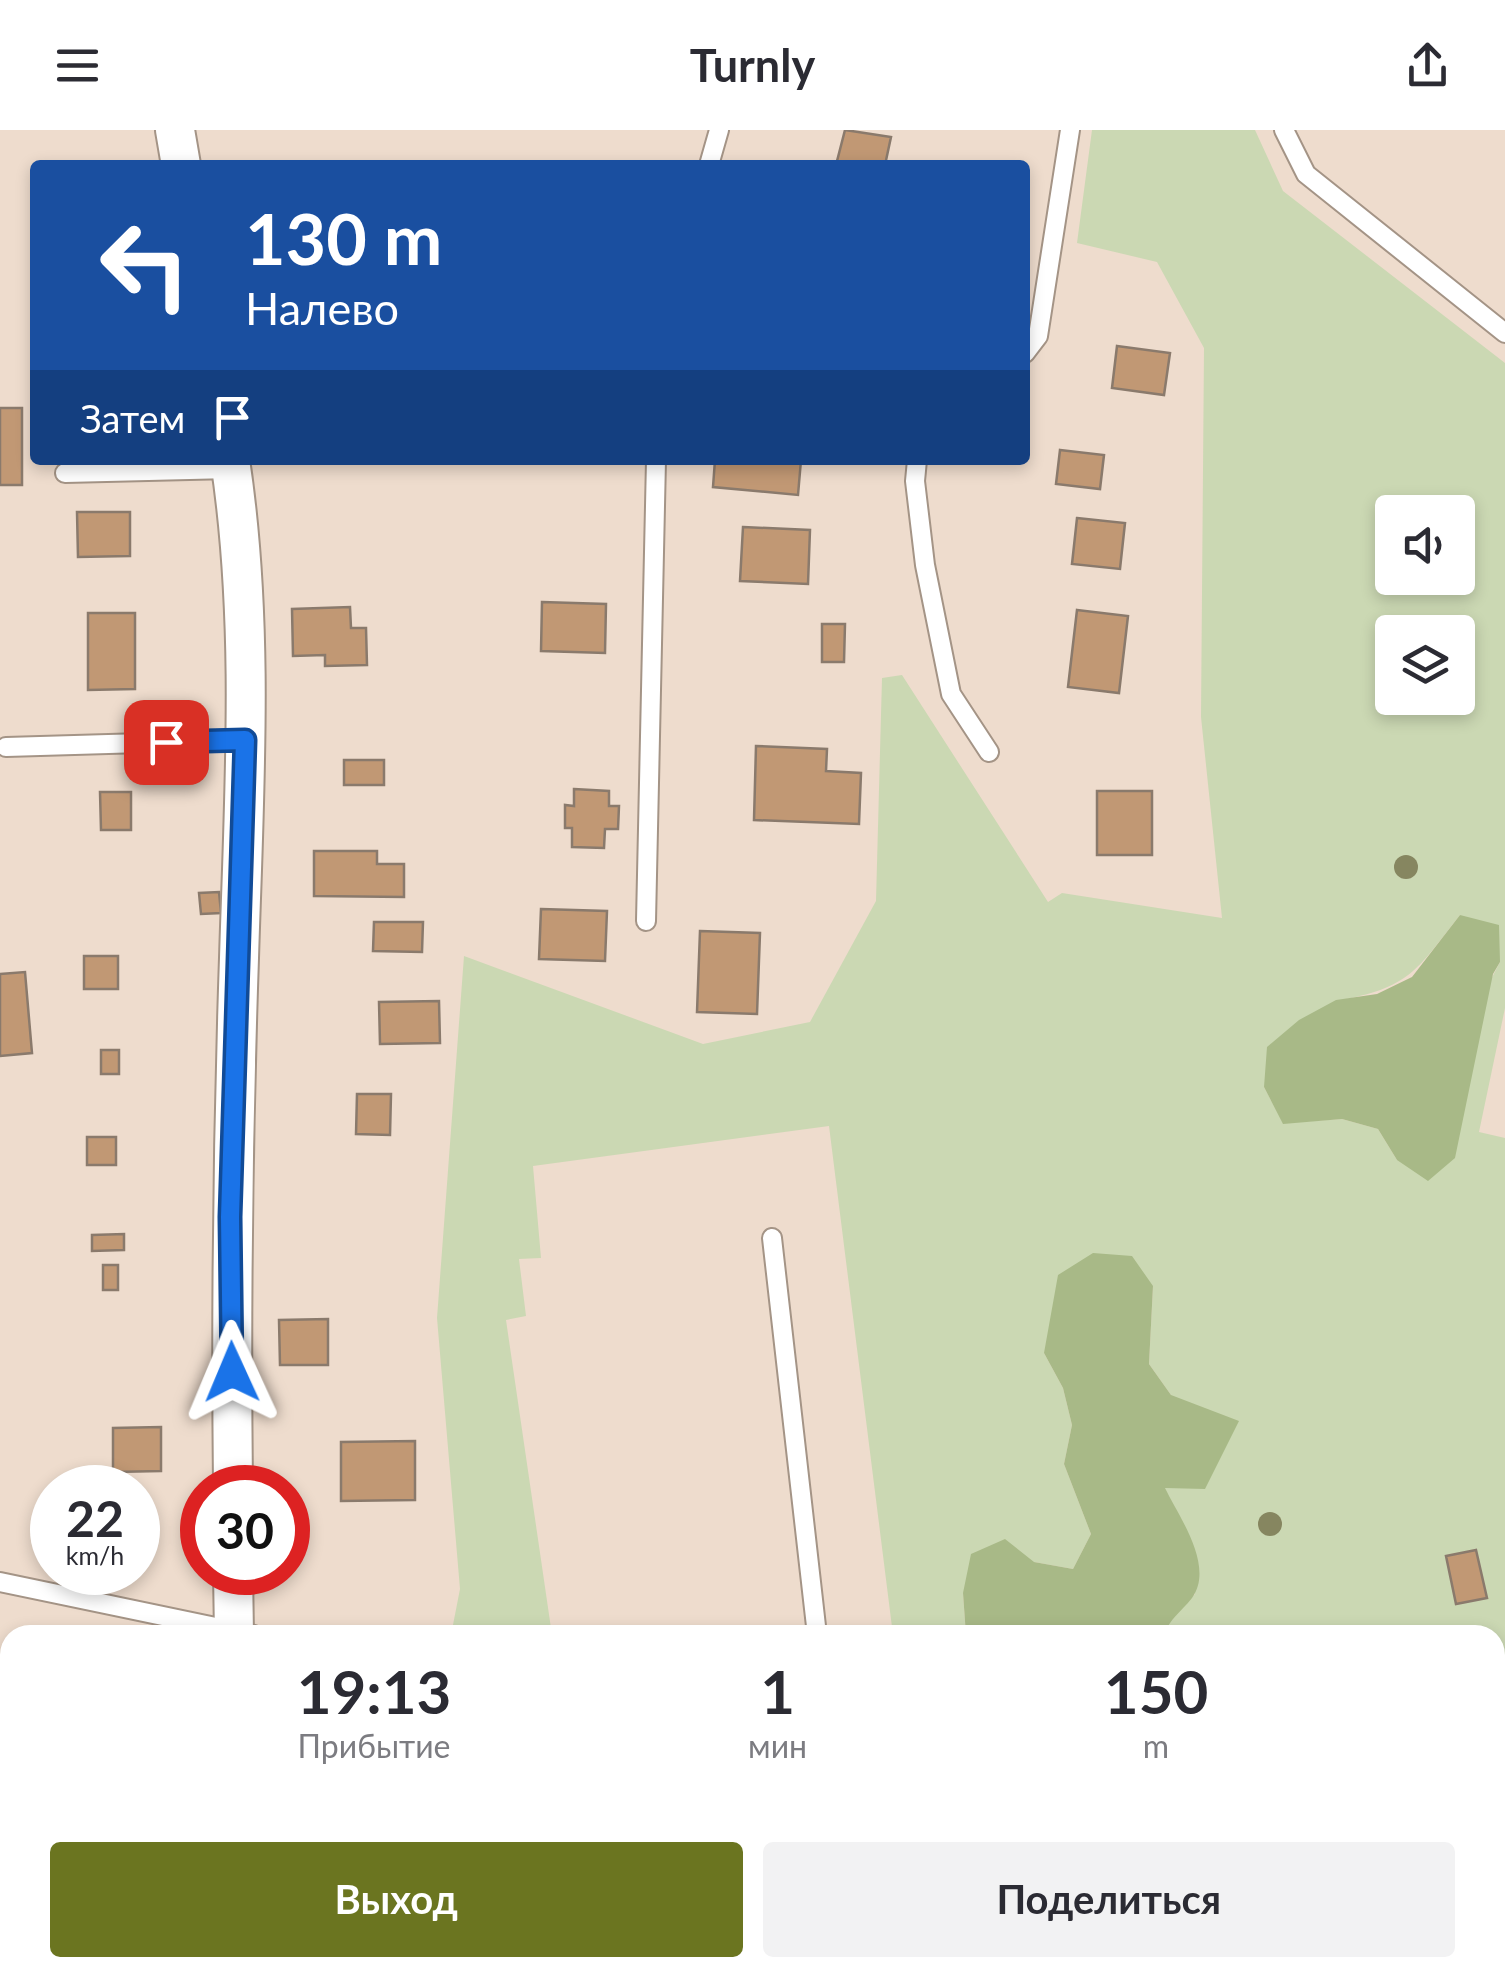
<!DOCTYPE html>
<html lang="ru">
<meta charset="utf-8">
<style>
body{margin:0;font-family:Lato,sans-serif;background:#f2f2f3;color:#2b2b33;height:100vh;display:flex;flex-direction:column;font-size:38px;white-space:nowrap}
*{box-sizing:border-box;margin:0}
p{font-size:32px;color:#7c7c81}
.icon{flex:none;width:55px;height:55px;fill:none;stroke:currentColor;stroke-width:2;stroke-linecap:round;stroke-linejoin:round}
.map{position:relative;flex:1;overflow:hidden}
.side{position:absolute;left:0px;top:1495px;width:1505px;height:352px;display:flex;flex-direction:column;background:#fff;border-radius:30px 30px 0 0;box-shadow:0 5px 15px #0003}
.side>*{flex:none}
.hud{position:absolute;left:30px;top:30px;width:1000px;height:305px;border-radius:10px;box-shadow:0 5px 15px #0003;background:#1a4fa0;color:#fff;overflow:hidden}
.controls{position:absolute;left:1375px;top:365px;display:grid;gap:20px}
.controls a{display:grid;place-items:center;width:100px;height:100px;border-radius:10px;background:#fff;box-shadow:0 5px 15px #0003;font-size:50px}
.speed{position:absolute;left:30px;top:1335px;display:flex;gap:20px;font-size:50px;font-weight:700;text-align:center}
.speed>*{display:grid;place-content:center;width:130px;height:130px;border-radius:50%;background:#fff;box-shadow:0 5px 15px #0003;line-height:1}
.speed small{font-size:25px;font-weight:400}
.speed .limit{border:15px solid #d22;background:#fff;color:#111}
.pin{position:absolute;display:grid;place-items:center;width:85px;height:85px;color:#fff;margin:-42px;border-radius:20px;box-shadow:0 5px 15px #0006}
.me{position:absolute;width:110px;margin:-55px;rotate:359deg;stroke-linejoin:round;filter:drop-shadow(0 0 8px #0008)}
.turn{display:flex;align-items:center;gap:35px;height:210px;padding:0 50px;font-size:45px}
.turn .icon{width:130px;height:130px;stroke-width:2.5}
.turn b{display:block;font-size:70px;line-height:85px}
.then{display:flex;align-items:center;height:95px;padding:0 50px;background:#0003;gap:20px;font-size:38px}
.eta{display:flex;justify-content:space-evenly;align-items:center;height:170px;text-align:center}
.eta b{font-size:60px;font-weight:700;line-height:70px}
.primary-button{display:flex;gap:20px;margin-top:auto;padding:20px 50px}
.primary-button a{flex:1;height:115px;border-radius:10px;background:#6b7520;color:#fff;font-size:40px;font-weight:700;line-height:115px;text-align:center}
.primary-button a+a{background:#f2f2f3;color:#2b2b33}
header{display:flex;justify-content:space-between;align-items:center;height:130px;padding:0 50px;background:#fff;font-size:45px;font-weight:700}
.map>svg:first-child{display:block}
</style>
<header><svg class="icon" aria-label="menu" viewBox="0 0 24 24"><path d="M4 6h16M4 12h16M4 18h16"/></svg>Turnly<svg class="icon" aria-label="share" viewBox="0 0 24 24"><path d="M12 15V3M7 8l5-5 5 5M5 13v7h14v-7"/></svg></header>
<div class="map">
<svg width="1505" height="1846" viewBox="0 0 1505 1846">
<rect width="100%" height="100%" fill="#eedccd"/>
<path fill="#cbd8b3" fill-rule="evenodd" d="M 1092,0 L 1255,0 L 1283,61 L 1505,233 L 1505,878 L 1479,1002 L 1505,1008 L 1505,1846 L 1342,1846 L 1344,1838 L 1495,1838 L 1495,1505 L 1164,1505 L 1169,1491 L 1195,1464 L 1164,1357 L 1171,1265 L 1149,1234 L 1153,1156 L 1044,1223 L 1063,1258 L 1072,1295 L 1064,1334 L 1091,1404 L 1073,1439 L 1034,1432 L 963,1463 L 966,1505 L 893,1505 L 829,996 L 533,1036 L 541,1128 L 519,1129 L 526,1186 L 506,1190 L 552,1505 L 451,1505 L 460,1459 L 437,1188 L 464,826 L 703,914 L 810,892 L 876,771 L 882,548 L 902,545 L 1048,772 L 1062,763 L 1222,788 L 1201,587 L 1204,218 L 1157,132 L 1077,113 ZM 1392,382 L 1458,382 L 1458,448 L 1392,448 ZM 1392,502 L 1458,502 L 1458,568 L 1392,568 ZM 1460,785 L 1500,832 L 1397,1030 L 1378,999 L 1342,989 L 1283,993 L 1264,957 L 1336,871 C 1410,858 1416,841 1460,785 Z
M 614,1838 L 1077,1838 L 1079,1846 L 627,1846 Z"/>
<path fill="#a8b987" d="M 1460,785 L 1499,795 L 1500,832 L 1493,844 L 1455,1028 L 1428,1051 L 1397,1030 L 1378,999 L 1342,989 L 1283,994 L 1264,957 L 1267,917 L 1299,890 L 1336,870 L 1377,864 L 1412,847 Z
M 1093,1123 L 1132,1126 L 1153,1156 L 1149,1234 L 1171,1265 L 1239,1291 L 1205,1359 L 1165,1358 C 1179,1387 1215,1436 1192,1468 C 1181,1482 1170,1488 1164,1505 L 966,1505 L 963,1463 L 971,1424 L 1005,1409 L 1034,1432 L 1073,1439 L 1091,1404 L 1064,1334 L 1072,1295 L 1063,1258 L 1044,1223 L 1058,1145 Z
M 1077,1838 L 1344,1838 L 1342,1846 L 1079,1846 Z"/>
<path fill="#c19874" stroke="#8a7a6c" stroke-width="2.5" d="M 845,0 L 891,7 L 885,35 L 836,35 Z
M 1117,216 L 1170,223 L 1164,265 L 1112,258 Z
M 0,278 L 22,278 L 22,355 L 0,355 Z
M 1060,320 L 1104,325 L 1100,359 L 1056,354 Z
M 715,330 L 801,330 L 798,365 L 713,357 Z
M 77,382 L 130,382 L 130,426 L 78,427 Z
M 1077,388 L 1125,393 L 1120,439 L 1072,434 Z
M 743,397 L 810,400 L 808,454 L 740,451 Z
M 542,472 L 606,474 L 605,523 L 541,521 Z
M 350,477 L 351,498 L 366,498 L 367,535 L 325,536 L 325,525 L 293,526 L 292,479 Z
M 1077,480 L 1128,486 L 1119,563 L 1068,557 Z
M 88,483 L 135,483 L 135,559 L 88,560 Z
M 822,494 L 845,494 L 844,532 L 822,532 Z
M 756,616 L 827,619 L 826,641 L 861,643 L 859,694 L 754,690 Z
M 344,630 L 384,630 L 384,655 L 344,655 Z
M 574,659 L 609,661 L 609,676 L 619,676 L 618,699 L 605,699 L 604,718 L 572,717 L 572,698 L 565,698 L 565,675 L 574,676 Z
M 1097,661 L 1152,661 L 1152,725 L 1097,725 Z
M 100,662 L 131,662 L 131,700 L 101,700 Z
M 314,721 L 377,721 L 377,734 L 404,734 L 404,767 L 314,766 Z
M 219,762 L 221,783 L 201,784 L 199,763 Z
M 541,779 L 607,781 L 605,831 L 539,829 Z
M 374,792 L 423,792 L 422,822 L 373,821 Z
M 700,801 L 760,803 L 757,884 L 697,882 Z
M 84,826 L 118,826 L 118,859 L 84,859 Z
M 25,842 L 32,923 L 0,926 L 0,844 Z
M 439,871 L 440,913 L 380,914 L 379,872 Z
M 101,920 L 119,920 L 119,944 L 101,944 Z
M 357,964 L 391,964 L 390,1005 L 356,1004 Z
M 87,1007 L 116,1007 L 116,1035 L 87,1035 Z
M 124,1104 L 124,1120 L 92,1121 L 92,1105 Z
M 103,1135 L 118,1135 L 118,1160 L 103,1160 Z
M 328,1189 L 328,1235 L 280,1235 L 279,1190 Z
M 161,1297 L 161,1341 L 113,1342 L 113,1298 Z
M 415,1311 L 415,1370 L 341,1371 L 341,1312 Z
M 1476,1420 L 1487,1468 L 1456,1474 L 1446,1426 Z"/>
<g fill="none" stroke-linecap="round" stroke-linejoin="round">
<g stroke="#a49486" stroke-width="22">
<path id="lane" d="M 1284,0 L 1306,44 L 1505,203
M 709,35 L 719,0
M 1025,223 L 1038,206 L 1070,0
M 917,330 L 915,351 L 925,435 L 951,564 L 989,622
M 65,343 L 231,339
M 6,617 L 245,610
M 646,791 L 656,330
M 772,1108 L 817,1505
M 0,1452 L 254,1505
M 855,1838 L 856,1846"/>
</g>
<g stroke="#a49486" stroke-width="42">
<path id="street" d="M 175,0 L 181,35
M 230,330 C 255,494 244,664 239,828 C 233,1005 231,1181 233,1358
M 233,1442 L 234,1505
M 227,1846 L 228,1838"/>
</g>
<use href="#lane" stroke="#fff" stroke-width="18"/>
<use href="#street" stroke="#fff" stroke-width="38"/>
</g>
<g fill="#868660">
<circle cx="1406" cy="737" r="12"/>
<circle cx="1270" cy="1394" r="12"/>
</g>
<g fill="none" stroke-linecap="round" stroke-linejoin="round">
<g stroke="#114b97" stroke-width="25">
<path id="route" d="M 166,612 L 245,610 L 230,1087 L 232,1242"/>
</g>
<use href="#route" stroke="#1a73e8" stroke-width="18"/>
</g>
</svg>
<div class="controls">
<a><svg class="icon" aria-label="sound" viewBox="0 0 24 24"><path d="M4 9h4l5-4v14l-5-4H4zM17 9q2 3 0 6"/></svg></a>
<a><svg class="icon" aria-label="layers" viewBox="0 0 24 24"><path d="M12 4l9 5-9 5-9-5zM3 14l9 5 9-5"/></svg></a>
</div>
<div class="speed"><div>22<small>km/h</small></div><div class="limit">30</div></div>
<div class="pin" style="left:166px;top:612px;background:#d93025"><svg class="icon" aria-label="arrive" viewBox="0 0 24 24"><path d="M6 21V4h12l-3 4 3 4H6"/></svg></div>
<svg class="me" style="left:232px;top:1242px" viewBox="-20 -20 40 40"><path d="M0-17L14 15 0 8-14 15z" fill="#1a73e8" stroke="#fff" stroke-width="4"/></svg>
<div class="hud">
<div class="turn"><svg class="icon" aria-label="left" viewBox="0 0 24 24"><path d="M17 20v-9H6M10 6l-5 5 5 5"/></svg><div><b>130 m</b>Налево</div></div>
<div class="then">Затем<svg class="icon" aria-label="arrive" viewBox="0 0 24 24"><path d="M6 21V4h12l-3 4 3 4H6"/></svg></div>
</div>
<section class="side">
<div class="eta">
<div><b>19:13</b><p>Прибытие</p></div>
<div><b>1</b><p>мин</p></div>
<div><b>150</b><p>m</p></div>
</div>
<div class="primary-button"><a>Выход</a><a>Поделиться</a></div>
</section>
</div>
